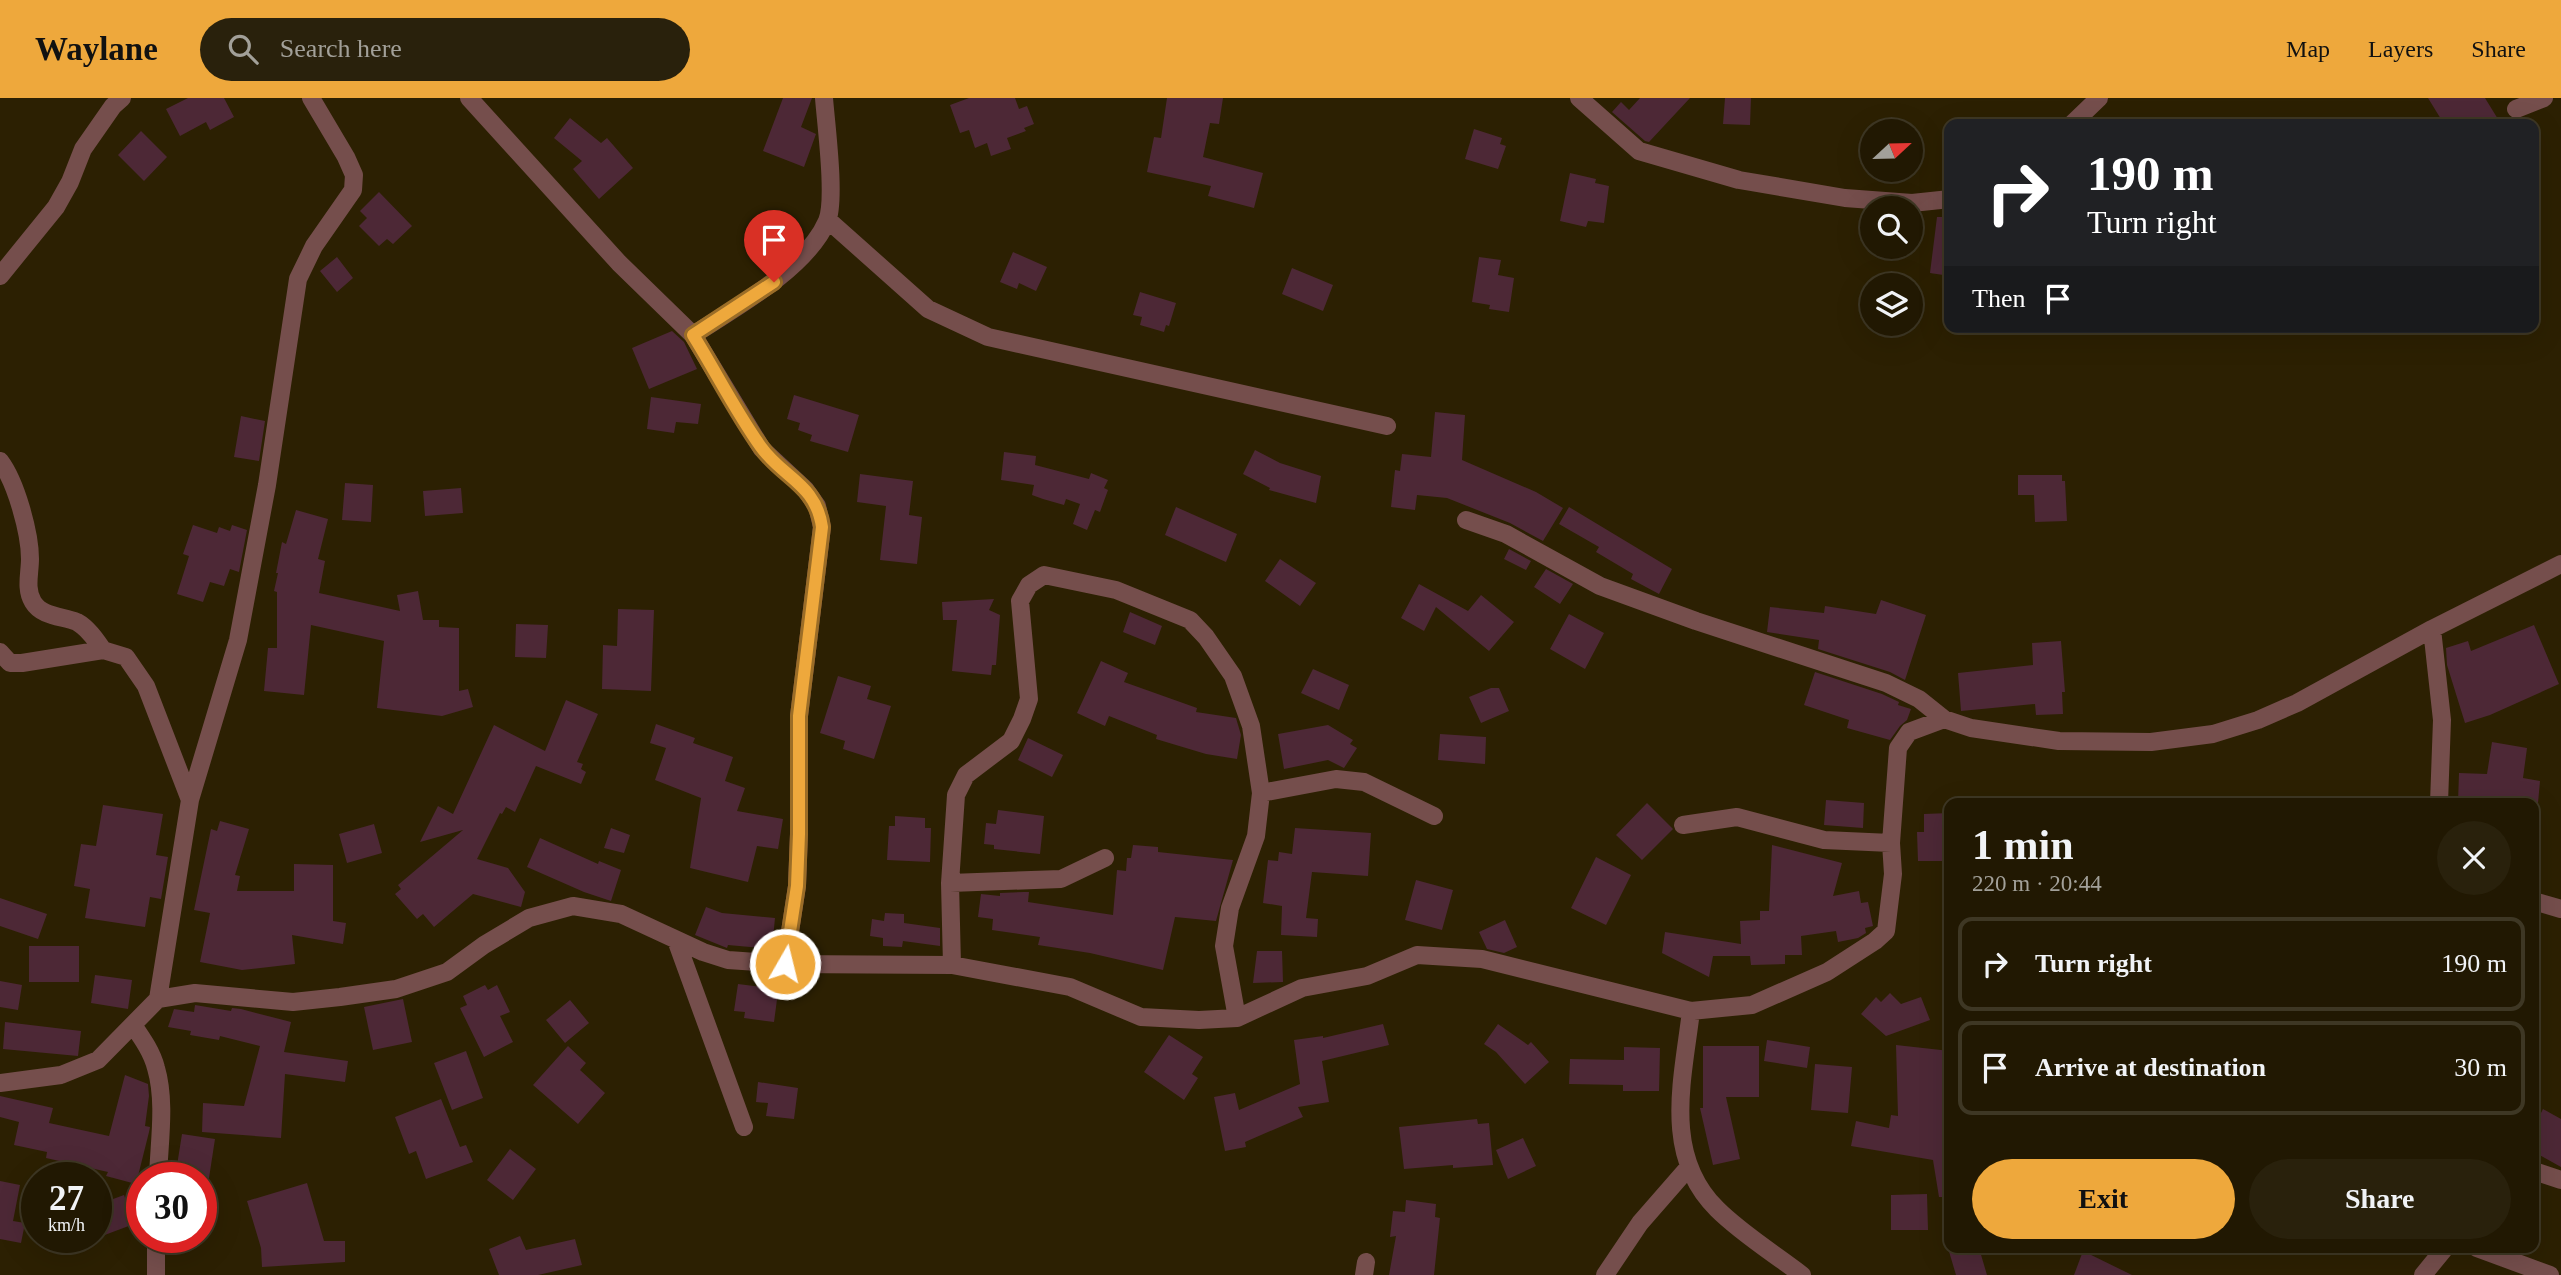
<!DOCTYPE html>
<meta charset="utf-8">
<style>
body{margin:0;font-family:Georgia,serif;background:#29210c;color:#f1f3f6;height:100vh;display:flex;flex-direction:column;font-size:26px;white-space:nowrap}
*{box-sizing:border-box;margin:0}
p{font-size:23px;color:#a2a099}
.icon{flex:none;width:38px;height:38px;fill:none;stroke:currentColor;stroke-width:2;stroke-linecap:round;stroke-linejoin:round}
.map{position:relative;flex:1;overflow:hidden}
.details{position:absolute;left:1944px;top:700px;width:595px;height:455px;display:flex;flex-direction:column;background:#211802;border-radius:14px;box-shadow:0 7px 28px #0002,0 0 0 2px #3e3724}
.details>*{flex:none}
.top-card{position:absolute;left:1944px;top:21px;width:595px;height:214px;border-radius:14px;box-shadow:0 7px 28px #0002,0 0 0 2px #3e3724;background:#202124;color:#fff;overflow:hidden}
.needle{width:46px;rotate:68deg}
.fabs{position:absolute;left:1860px;top:21px;display:grid;gap:14px}
.fabs a{display:grid;place-items:center;width:63px;height:63px;border-radius:50%;background:#211802;box-shadow:0 7px 28px #0002,0 0 0 2px #3e3724;font-size:35px}
.speed{position:absolute;left:21px;top:1064px;display:flex;gap:14px;font-size:35px;font-weight:700;text-align:center}
.speed>*{display:grid;place-content:center;width:91px;height:91px;border-radius:50%;background:#211802;box-shadow:0 7px 28px #0002,0 0 0 2px #3e3724;line-height:1}
.speed small{font-size:18px;font-weight:400}
.speed .limit{border:10px solid #d22;background:#fff;color:#111}
.pin{position:absolute;display:grid;place-items:center;width:60px;height:60px;color:#fff;margin:-72px -30px;border-radius:50% 50% 50% 0;rotate:-45deg;box-shadow:0 0 7px #0007}
.pin .icon{rotate:45deg}
.me{position:absolute;width:77px;margin:-38px;rotate:8deg;stroke-linejoin:round;filter:drop-shadow(0 0 5px #0008)}
.turn{display:flex;align-items:center;gap:24px;height:147px;padding:0 28px;font-size:32px}
.turn .icon{width:91px;height:91px;stroke-width:2.5}
.turn b{display:block;font-size:49px;line-height:60px}
.then{display:flex;align-items:center;height:66px;padding:0 28px;background:#0003;gap:14px;font-size:26px}
.round{display:grid;place-items:center;flex:none;width:74px;height:74px;border-radius:37px;background:#29210c}
.headline{display:flex;align-items:center;justify-content:space-between;height:119px;padding:0 28px}
h1{font-size:42px;font-weight:700;line-height:52px}
.primary-button{display:flex;gap:14px;margin-top:auto;padding:14px 28px}
.primary-button a{flex:1;height:80px;border-radius:42px;background:#eea83c;color:#111;font-size:28px;font-weight:700;line-height:80px;text-align:center}
.primary-button a+a{background:#29210c;color:#f1f3f6}
ul{padding:0;list-style:none}
li{display:flex;align-items:center;gap:21px;height:94px;margin:0 14px 10px;padding:0 14px;border:4px solid #3e3724;border-radius:14px}
li div{flex:1}
li b{display:block;font-size:26px}
li em{font-style:normal}
header{display:flex;align-items:center;gap:42px;box-sizing:border-box;height:98px;padding:0 35px;background:#eea83c;color:#111}
header strong{font-size:33px}
nav{display:flex;gap:38px;margin-inline-start:auto;font-size:24px}
.search{width:490px;height:63px;background:#29210c;display:flex;align-items:center;gap:18px;box-sizing:border-box;padding:0 24px;border-radius:38px;color:#a2a099;font-size:26px}
.map>svg:first-child{display:block}
</style>
<header>
<strong>Waylane</strong>
<div class="search"><svg class="icon" aria-label="search" viewBox="0 0 24 24"><circle cx="10" cy="10" r="6"/><path d="M15 15l6 6"/></svg>Search here</div>
<nav><a>Map</a><a>Layers</a><a>Share</a></nav>
</header>
<div class="map">
<svg width="2561" height="1177" viewBox="0 0 2561 1177">
<rect width="100%" height="100%" fill="#2c2002"/>
<path fill="#4d2836" d="M 188,0 L 224,0 L 234,19 L 210,32 L 206,24 L 180,38 L 166,11 Z
M 783,0 L 812,0 L 801,29 L 816,36 L 804,69 L 763,53 Z
M 969,0 L 1015,0 L 1019,11 L 1027,8 L 1034,26 L 1024,30 L 1026,33 L 1007,40 L 1011,51 L 991,58 L 987,45 L 975,50 L 969,32 L 960,35 L 950,7 Z
M 1167,0 L 1223,0 L 1219,26 L 1210,25 L 1203,59 L 1263,75 L 1254,110 L 1208,98 L 1211,88 L 1147,74 L 1154,39 L 1161,40 Z
M 1640,0 L 1690,0 L 1649,44 L 1645,43 L 1612,14 L 1621,4 L 1629,12 Z
M 1725,0 L 1751,0 L 1750,27 L 1723,26 Z
M 2428,0 L 2485,0 L 2501,26 L 2444,26 Z
M 570,20 L 601,45 L 607,40 L 633,70 L 599,101 L 573,71 L 582,63 L 554,40 Z
M 1474,31 L 1502,40 L 1500,46 L 1506,48 L 1498,71 L 1465,61 Z
M 141,33 L 167,59 L 144,83 L 118,57 Z
M 1570,75 L 1596,81 L 1595,85 L 1609,88 L 1604,125 L 1588,123 L 1586,129 L 1560,123 Z
M 379,94 L 412,128 L 393,146 L 387,141 L 379,148 L 359,128 L 367,120 L 360,113 Z
M 1937,119 L 1950,119 L 1950,178 L 1930,175 Z
M 1013,154 L 1047,169 L 1036,193 L 1019,185 L 1017,191 L 1000,184 Z
M 337,159 L 353,180 L 337,194 L 320,173 Z
M 1479,159 L 1501,162 L 1498,177 L 1514,180 L 1509,214 L 1489,211 L 1490,207 L 1472,204 Z
M 1292,170 L 1333,187 L 1323,213 L 1282,196 Z
M 1140,194 L 1176,205 L 1169,228 L 1166,227 L 1164,234 L 1140,227 L 1142,219 L 1133,217 Z
M 672,233 L 684,244 L 697,271 L 649,291 L 632,250 Z
M 794,297 L 859,317 L 848,354 L 810,343 L 812,337 L 798,332 L 800,325 L 787,321 Z
M 651,299 L 701,306 L 698,326 L 676,324 L 674,335 L 647,331 Z
M 1435,314 L 1465,317 L 1462,362 L 1536,394 L 1563,410 L 1543,443 L 1510,425 L 1447,400 L 1417,397 L 1415,412 L 1391,409 L 1395,372 L 1400,373 L 1402,356 L 1431,359 Z
M 241,318 L 265,323 L 259,363 L 234,359 Z
M 1255,352 L 1280,365 L 1321,378 L 1316,405 L 1269,392 L 1270,390 L 1243,376 Z
M 1004,354 L 1036,358 L 1035,367 L 1089,381 L 1091,375 L 1108,382 L 1104,390 L 1108,392 L 1100,414 L 1095,412 L 1087,432 L 1073,426 L 1080,406 L 1066,401 L 1064,407 L 1043,401 L 1032,397 L 1034,387 L 1001,382 Z
M 860,376 L 913,383 L 909,417 L 922,419 L 917,466 L 880,462 L 886,408 L 857,404 Z
M 2018,377 L 2062,377 L 2062,383 L 2065,383 L 2067,423 L 2035,424 L 2034,397 L 2018,397 Z
M 345,385 L 373,387 L 371,424 L 342,422 Z
M 461,390 L 463,415 L 425,418 L 423,393 Z
M 1176,409 L 1237,436 L 1226,464 L 1165,437 Z
M 1569,409 L 1672,471 L 1659,496 L 1631,481 L 1633,476 L 1596,454 L 1599,449 L 1559,426 Z
M 296,412 L 328,421 L 318,461 L 325,463 L 319,495 L 400,513 L 397,497 L 418,493 L 423,522 L 439,522 L 439,529 L 459,530 L 459,593 L 468,591 L 473,609 L 442,618 L 377,610 L 384,543 L 311,527 L 304,597 L 264,593 L 268,550 L 277,550 L 277,494 L 274,493 L 278,475 L 276,475 L 282,444 L 286,446 Z
M 193,427 L 217,435 L 219,429 L 230,433 L 232,427 L 247,432 L 239,474 L 230,471 L 224,488 L 210,484 L 203,504 L 177,496 L 189,458 L 183,456 Z
M 1509,451 L 1531,463 L 1526,472 L 1504,461 Z
M 1280,461 L 1316,485 L 1300,508 L 1265,483 Z
M 1546,471 L 1573,486 L 1560,506 L 1534,489 Z
M 1419,486 L 1468,513 L 1481,497 L 1514,524 L 1489,553 L 1436,509 L 1424,533 L 1401,520 Z
M 994,501 L 989,512 L 1000,517 L 996,567 L 992,567 L 991,577 L 952,573 L 957,522 L 943,522 L 942,504 Z
M 1881,502 L 1926,517 L 1905,582 L 1890,574 L 1818,551 L 1819,542 L 1767,534 L 1770,509 L 1824,515 L 1825,508 L 1876,516 Z
M 618,511 L 654,512 L 651,593 L 602,591 L 603,547 L 617,548 Z
M 1130,514 L 1162,528 L 1155,547 L 1123,534 Z
M 1569,516 L 1604,535 L 1585,571 L 1550,551 Z
M 516,526 L 548,527 L 546,560 L 515,559 Z
M 2534,527 L 2559,586 L 2490,617 L 2465,625 L 2447,567 L 2446,550 L 2468,543 L 2471,553 Z
M 2061,543 L 2065,594 L 2062,594 L 2063,616 L 2036,617 L 2035,606 L 1961,613 L 1958,575 L 2033,567 L 2032,545 Z
M 1101,563 L 1128,575 L 1124,584 L 1197,610 L 1196,614 L 1236,620 L 1241,637 L 1237,661 L 1206,656 L 1156,641 L 1157,637 L 1109,618 L 1105,628 L 1077,615 Z
M 1313,571 L 1349,587 L 1339,612 L 1301,595 Z
M 1815,574 L 1882,596 L 1899,604 L 1898,607 L 1911,611 L 1907,622 L 1900,628 L 1890,642 L 1847,630 L 1849,622 L 1804,607 Z
M 838,578 L 871,588 L 867,601 L 891,608 L 874,661 L 843,651 L 845,643 L 820,635 Z
M 1491,590 L 1499,590 L 1509,613 L 1481,625 L 1469,599 Z
M 566,602 L 598,616 L 577,664 L 583,666 L 581,671 L 586,674 L 581,686 L 536,668 L 515,714 L 506,709 L 502,716 L 500,715 L 477,761 L 508,770 L 525,794 L 521,809 L 473,796 L 434,829 L 423,816 L 417,821 L 395,796 L 401,791 L 398,787 L 463,732 L 420,744 L 438,708 L 453,716 L 494,627 L 545,653 Z
M 656,626 L 695,640 L 693,645 L 733,659 L 725,683 L 745,690 L 737,713 L 783,721 L 778,751 L 757,748 L 748,784 L 690,770 L 701,700 L 655,682 L 666,650 L 650,645 Z
M 1328,627 L 1353,642 L 1350,646 L 1357,650 L 1344,670 L 1328,662 L 1284,671 L 1278,636 Z
M 1440,636 L 1486,639 L 1485,666 L 1438,662 Z
M 1028,640 L 1063,657 L 1052,679 L 1018,662 Z
M 2492,644 L 2527,650 L 2523,680 L 2540,683 L 2538,705 L 2458,705 L 2459,675 L 2487,676 Z
M 1826,702 L 1864,705 L 1863,730 L 1824,727 Z
M 1647,705 L 1673,731 L 1642,762 L 1616,737 Z
M 103,707 L 163,716 L 156,757 L 168,759 L 161,801 L 150,799 L 145,829 L 85,820 L 90,791 L 74,788 L 81,746 L 96,748 Z
M 998,712 L 1044,718 L 1040,756 L 994,751 L 994,747 L 984,746 L 986,725 L 996,726 Z
M 1950,715 L 1950,763 L 1918,763 L 1917,734 L 1924,734 L 1924,716 Z
M 895,718 L 925,720 L 925,730 L 931,730 L 930,764 L 887,762 L 889,728 L 895,728 Z
M 220,723 L 249,731 L 235,777 L 240,778 L 237,793 L 294,793 L 294,766 L 333,767 L 333,823 L 346,825 L 343,846 L 292,837 L 295,866 L 242,872 L 200,864 L 210,815 L 194,812 L 211,731 L 217,733 Z
M 374,726 L 382,755 L 347,765 L 339,736 Z
M 611,730 L 630,737 L 624,755 L 604,750 Z
M 1295,730 L 1371,735 L 1368,778 L 1312,774 L 1306,820 L 1318,821 L 1317,839 L 1281,837 L 1282,808 L 1263,805 L 1268,762 L 1278,763 L 1279,754 L 1292,756 Z
M 540,740 L 598,766 L 599,763 L 621,772 L 611,803 L 584,794 L 527,769 Z
M 1133,747 L 1158,749 L 1158,754 L 1233,762 L 1216,823 L 1175,819 L 1163,872 L 1090,855 L 1038,847 L 1040,839 L 992,832 L 993,821 L 978,819 L 981,796 L 1000,798 L 1000,795 L 1024,794 L 1029,794 L 1028,804 L 1113,817 L 1117,772 L 1126,773 L 1127,760 L 1131,760 Z
M 1772,747 L 1842,765 L 1833,798 L 1859,793 L 1861,805 L 1868,804 L 1873,828 L 1865,830 L 1866,835 L 1858,840 L 1838,844 L 1836,833 L 1801,838 L 1802,857 L 1785,857 L 1785,866 L 1751,867 L 1750,858 L 1713,858 L 1709,879 L 1662,855 L 1665,834 L 1741,846 L 1740,823 L 1760,822 L 1760,813 L 1769,813 Z
M 1596,759 L 1631,777 L 1606,827 L 1571,810 Z
M 1416,782 L 1453,792 L 1442,832 L 1405,822 Z
M 0,800 L 47,816 L 38,841 L 0,828 Z
M 706,809 L 722,815 L 775,820 L 772,851 L 728,847 L 727,850 L 695,837 Z
M 885,815 L 904,816 L 904,825 L 940,830 L 940,848 L 903,843 L 902,849 L 883,848 L 883,840 L 870,838 L 872,821 L 884,823 Z
M 1505,822 L 1517,849 L 1504,855 L 1487,851 L 1479,834 Z
M 29,848 L 79,848 L 79,884 L 29,884 Z
M 1257,853 L 1282,853 L 1283,884 L 1253,885 Z
M 95,877 L 132,882 L 128,911 L 91,905 Z
M 0,883 L 22,887 L 18,912 L 0,909 Z
M 738,886 L 770,890 L 770,893 L 778,894 L 774,924 L 744,920 L 745,914 L 734,913 Z
M 485,887 L 488,892 L 497,887 L 510,914 L 500,918 L 513,944 L 484,959 L 460,910 L 467,907 L 463,898 Z
M 1890,895 L 1901,906 L 1921,899 L 1930,922 L 1886,938 L 1861,916 L 1876,899 L 1881,904 Z
M 403,901 L 412,944 L 373,952 L 364,909 Z
M 570,902 L 589,925 L 565,945 L 546,922 Z
M 195,907 L 231,913 L 232,910 L 241,911 L 291,924 L 284,954 L 348,963 L 345,984 L 285,976 L 281,1040 L 202,1034 L 203,1005 L 244,1008 L 260,948 L 220,938 L 219,942 L 190,937 L 191,933 L 168,929 L 174,911 L 194,914 Z
M 5,924 L 81,933 L 78,958 L 3,951 Z
M 1383,926 L 1389,947 L 1322,963 L 1329,1004 L 1298,1009 L 1303,1019 L 1245,1044 L 1246,1049 L 1225,1053 L 1214,999 L 1235,995 L 1239,1012 L 1300,986 L 1294,942 L 1323,938 L 1323,940 Z
M 1498,926 L 1528,947 L 1531,944 L 1549,964 L 1525,986 L 1496,954 L 1484,946 Z
M 1169,937 L 1203,959 L 1192,976 L 1198,980 L 1184,1002 L 1144,974 Z
M 1767,942 L 1810,949 L 1807,970 L 1764,963 Z
M 1896,947 L 1950,953 L 1950,1099 L 1939,1099 L 1933,1062 L 1851,1048 L 1856,1023 L 1889,1030 L 1891,1017 L 1898,1018 Z
M 568,948 L 586,965 L 580,972 L 605,995 L 578,1026 L 533,987 Z
M 1703,948 L 1759,948 L 1759,999 L 1726,999 L 1740,1061 L 1713,1067 L 1700,1010 L 1703,1010 Z
M 1624,949 L 1660,950 L 1659,993 L 1623,993 L 1623,987 L 1569,986 L 1570,961 L 1624,962 Z
M 466,953 L 483,1000 L 452,1012 L 434,965 Z
M 1815,966 L 1852,969 L 1848,1015 L 1811,1012 Z
M 125,977 L 148,986 L 149,998 L 145,1028 L 150,1029 L 149,1034 L 136,1086 L 106,1078 L 108,1074 L 46,1060 L 47,1054 L 14,1047 L 19,1024 L 0,1019 L 0,998 L 53,1010 L 49,1025 L 109,1038 Z
M 758,984 L 798,990 L 794,1021 L 766,1018 L 768,1005 L 756,1004 Z
M 441,1001 L 460,1049 L 466,1047 L 473,1064 L 426,1081 L 416,1053 L 409,1056 L 395,1019 Z
M 2543,1011 L 2561,1021 L 2561,1069 L 2534,1054 L 2534,1029 Z
M 1477,1021 L 1478,1026 L 1489,1025 L 1493,1067 L 1453,1070 L 1453,1067 L 1404,1071 L 1399,1029 Z
M 182,1036 L 215,1041 L 209,1080 L 175,1080 Z
M 1523,1040 L 1536,1068 L 1508,1081 L 1496,1052 Z
M 510,1051 L 536,1071 L 513,1102 L 487,1082 Z
M 0,1083 L 20,1087 L 13,1123 L 25,1125 L 21,1145 L 0,1141 Z
M 307,1085 L 324,1143 L 345,1143 L 345,1164 L 262,1169 L 261,1150 L 247,1103 Z
M 1927,1096 L 1928,1132 L 1891,1132 L 1891,1097 Z
M 124,1097 L 134,1126 L 102,1138 L 96,1115 L 108,1111 L 105,1104 Z
M 1406,1102 L 1436,1106 L 1435,1119 L 1440,1120 L 1434,1177 L 1389,1177 L 1396,1138 L 1390,1139 L 1393,1113 L 1405,1114 Z
M 520,1138 L 526,1152 L 575,1141 L 582,1167 L 538,1177 L 499,1177 L 489,1151 Z
M 1948,1150 L 1979,1150 L 1987,1177 L 1956,1177 Z
M 2083,1153 L 2132,1177 L 2074,1177 Z"/>
<g fill="none" stroke-linecap="round" stroke-linejoin="round">
<path stroke="#754e4c" stroke-width="18" d="M 469,0 L 619,165 L 693,237 L 762,351 L 805,391 L 817,408 L 822,429 L 799,618 L 799,735 L 797,788 L 785,866
M 1579,0 L 1639,53 L 1739,82 L 1845,100 L 1912,105 L 1950,101
M 2516,11 L 2544,0
M 2072,26 L 2099,0
M 828,122 L 928,211 L 988,239 L 1387,328
M 0,178 L 56,109 L 70,84 L 83,51 L 113,8 L 122,0
M 693,237 C 735,210 807,170 827,123 C 836,102 826,26 824,0
M 0,363 C 16,384 30,435 30,461 C 30,475 25,491 33,504 C 42,519 62,518 77,524 C 88,530 96,542 103,552
M 1466,422 L 1506,436 L 1600,488 L 1696,523 L 1886,585 L 1919,601 L 1944,621
M 2432,531 L 2442,622 L 2439,705
M 0,554 L 10,565 L 22,565 L 103,552 L 126,559 L 146,588 L 190,702
M 1261,695 L 1336,681 L 1364,684 L 1434,718
M 1683,727 L 1737,719 L 1824,742 L 1891,745
M 950,785 L 1061,781 L 1105,760
M 2534,803 L 2561,811
M 676,842 L 744,1029
M 952,867 L 950,785 L 956,697 L 966,677 L 1011,643 L 1022,621 L 1029,601 L 1020,503 L 1029,487 L 1044,477 L 1116,492 L 1190,522 L 1206,539 L 1233,578 L 1251,628 L 1261,695 L 1256,738 L 1230,810 L 1224,848 L 1237,920
M 158,901 L 190,702 L 238,542 L 267,387 L 298,181 L 314,148 L 353,92 L 354,77 L 346,59 L 311,0
M 1691,913 C 1683,981 1662,1057 1717,1111 C 1742,1136 1775,1156 1802,1177
M 133,927 C 142,940 152,954 156,970 C 166,1004 159,1045 158,1080
M 0,985 L 61,977 L 98,962 L 158,901 L 195,895 L 293,904 L 340,899 L 396,891 L 447,874 L 484,847 L 529,820 L 573,808 L 621,816 L 703,854 L 728,862 L 785,866 L 952,867 L 1070,889 L 1141,919 L 1199,922 L 1237,920 L 1302,890 L 1367,878 L 1417,857 L 1482,861 L 1691,913 L 1752,907 L 1827,874 L 1875,843 L 1886,833 L 1893,776 L 1891,745 L 1898,650 L 1909,634 L 1944,621 L 1971,630 L 2059,643 L 2151,644 L 2213,636 L 2258,622 L 2297,605 L 2432,531 L 2561,466
M 2534,1073 L 2561,1082
M 2477,1150 L 2550,1177
M 156,1177 L 156,1139
M 1364,1177 L 1366,1164
M 1605,1177 L 1640,1125 L 1688,1070
M 2423,1177 L 2445,1150"/>
</g>
<g fill="none" stroke-linecap="round" stroke-linejoin="round">
<g stroke="#9b6d27" stroke-width="18">
<path id="route" d="M 774,184 L 693,237 C 716,274 736,314 761,349 C 783,380 816,386 822,429 L 799,618 L 799,736 L 797,788 L 785,866"/>
</g>
<use href="#route" stroke="#eea83c" stroke-width="12"/>
</g>
</svg>
<div class="fabs">
<a><svg class="needle" viewBox="-14 -14 28 28"><path d="M0-13l5 13h-10z" fill="#e53935"/><path d="M0 13l5-13h-10z" fill="#a2a099"/></svg></a>
<a><svg class="icon" aria-label="search" viewBox="0 0 24 24"><circle cx="10" cy="10" r="6"/><path d="M15 15l6 6"/></svg></a>
<a><svg class="icon" aria-label="layers" viewBox="0 0 24 24"><path d="M12 4l9 5-9 5-9-5zM3 14l9 5 9-5"/></svg></a>
</div>
<div class="speed"><div>27<small>km/h</small></div><div class="limit">30</div></div>
<div class="pin" style="left:774px;top:184px;background:#d93025"><svg class="icon" aria-label="arrive" viewBox="0 0 24 24"><path d="M6 21V4h12l-3 4 3 4H6"/></svg></div>
<svg class="me" style="left:785px;top:866px" viewBox="-20 -20 40 40"><circle r="17" fill="#eea83c" stroke="#fff" stroke-width="3"/><path d="M0-11L8 9 0 5-8 9z" fill="#fff"/></svg>
<div class="top-card">
<div class="turn"><svg class="icon" aria-label="right" viewBox="0 0 24 24"><path d="M7 20v-9h11M14 6l5 5-5 5"/></svg><div><b>190 m</b>Turn right</div></div>
<div class="then">Then<svg class="icon" aria-label="arrive" viewBox="0 0 24 24"><path d="M6 21V4h12l-3 4 3 4H6"/></svg></div>
</div>
<section class="details">
<div class="headline"><div><h1>1 min</h1><p>220 m · 20:44</p></div><a class="round"><svg class="icon" aria-label="close" viewBox="0 0 24 24"><path d="M6 6l12 12M18 6L6 18"/></svg></a></div>
<ul>
<li><svg class="icon" aria-label="right" viewBox="0 0 24 24"><path d="M7 20v-9h11M14 6l5 5-5 5"/></svg><div><b>Turn right</b></div><em>190 m</em></li>
<li><svg class="icon" aria-label="arrive" viewBox="0 0 24 24"><path d="M6 21V4h12l-3 4 3 4H6"/></svg><div><b>Arrive at destination</b></div><em>30 m</em></li>
</ul>
<div class="primary-button"><a>Exit</a><a>Share</a></div>
</section>
</div>
